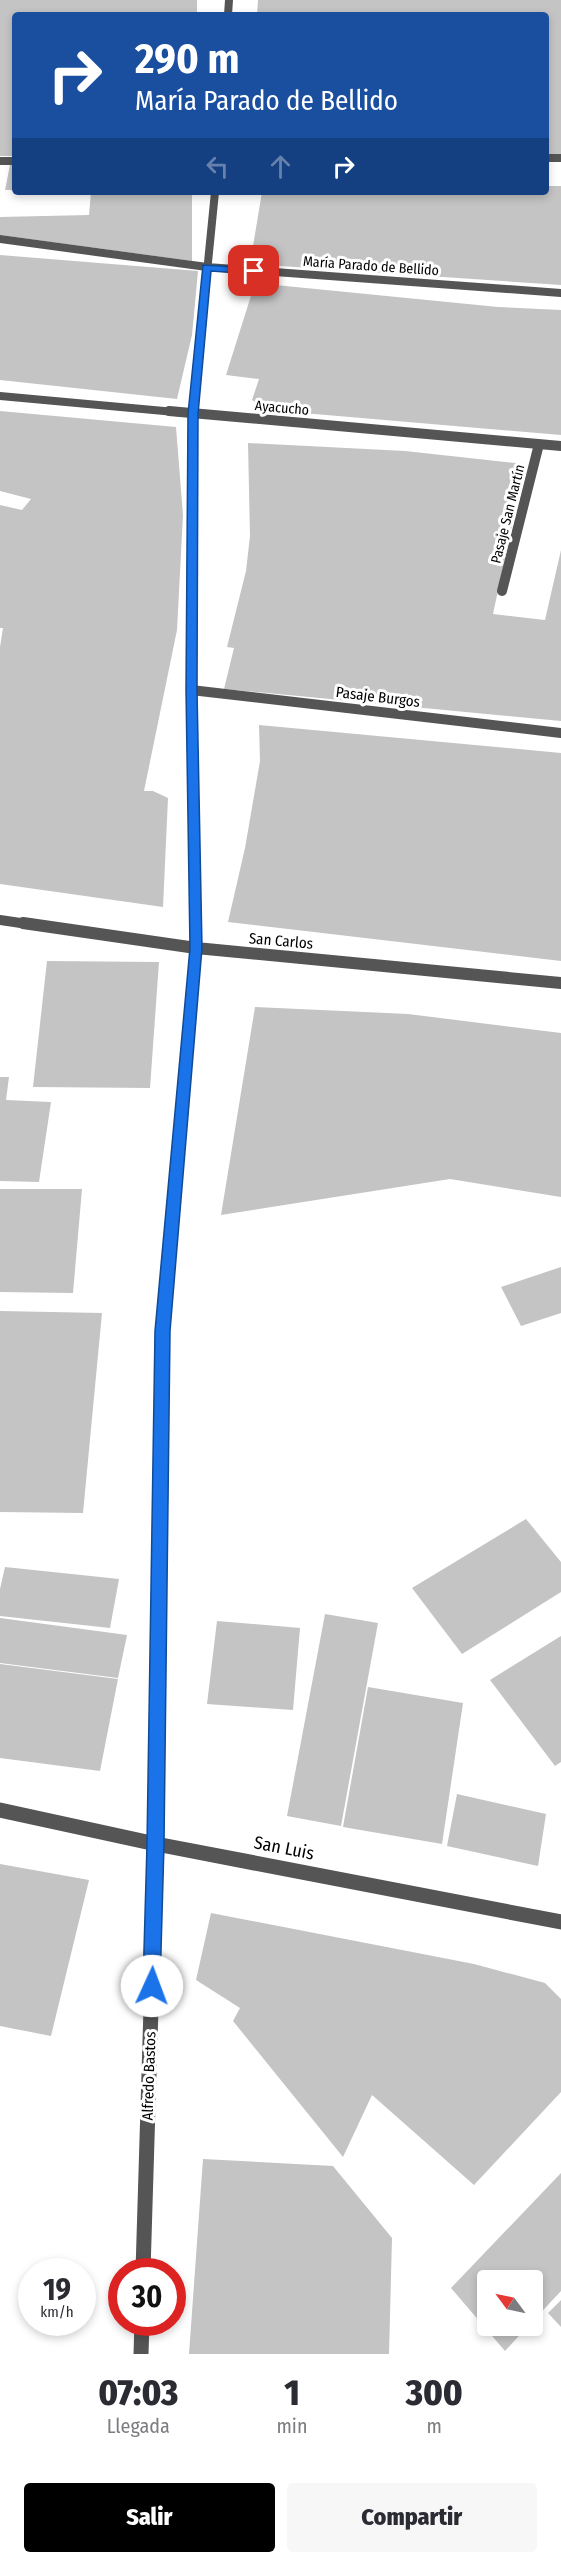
<!DOCTYPE html>
<html lang="es">
<meta charset="utf-8">
<style>
body{margin:0;font-family:"Fira Sans Condensed",sans-serif;background:#f7f7f7;color:#2b2b33;height:100vh;display:flex;flex-direction:column;font-size:22px;white-space:nowrap}
*{box-sizing:border-box;margin:0}
p{font-size:20px;color:#7c7c81}
.icon{flex:none;width:33px;height:33px;fill:none;stroke:currentColor;stroke-width:2;stroke-linecap:round;stroke-linejoin:round}
.map{position:relative;height:2354px;overflow:hidden}
.drawer{display:flex;flex-direction:column;background:#fff;flex:1}
.drawer>*{flex:none}
.hud{position:absolute;left:12px;top:12px;width:537px;height:183px;border-radius:6px;box-shadow:0 3px 9px #0003;background:#1a4fa0;color:#fff;overflow:hidden}
.needle{width:39px;rotate:303deg}
.controls{position:absolute;left:477px;top:2270px;display:grid;gap:12px}
.controls a{display:grid;place-items:center;width:66px;height:66px;border-radius:6px;background:#fff;box-shadow:0 3px 9px #0003;font-size:30px}
.speed{position:absolute;left:18px;top:2258px;display:flex;gap:12px;font-size:30px;font-weight:700;text-align:center}
.speed>*{display:grid;place-content:center;width:78px;height:78px;border-radius:50%;background:#fff;box-shadow:0 3px 9px #0003;line-height:1}
.speed small{font-size:15px;font-weight:400}
.speed .limit{border:9px solid #d22;background:#fff;color:#111}
.pin{position:absolute;display:grid;place-items:center;width:51px;height:51px;color:#fff;margin:-26px;border-radius:12px;box-shadow:0 3px 9px #0006}
.me{position:absolute;width:66px;margin:-33px;rotate:2deg;stroke-linejoin:round;filter:drop-shadow(0 0 4px #0008)}
.turn{display:flex;align-items:center;gap:21px;height:126px;padding:0 24px;font-size:27px}
.turn .icon{width:78px;height:78px;stroke-width:2.5}
.turn b{display:block;font-size:42px;line-height:51px}
.lanes{display:flex;align-items:center;height:57px;padding:0 24px;background:#0003;justify-content:center;gap:30px;direction:ltr}
.lanes .off{opacity:.35}
.eta{display:flex;justify-content:space-evenly;align-items:center;height:102px;text-align:center}
.eta b{font-size:36px;font-weight:800;line-height:42px}
.action{display:flex;gap:12px;margin-top:auto;padding:12px 24px}
.action a{flex:1;height:69px;border-radius:6px;background:#000;color:#fff;font-size:24px;font-weight:800;line-height:69px;text-align:center}
.action a+a{background:#f7f7f7;color:#2b2b33}
.map>svg:first-child{display:block}
</style>
<div class="map">
<svg width="561" height="2354" viewBox="0 0 561 2354">
<rect width="100%" height="100%" fill="#fff"/>
<path fill="#c4c4c4" d="M 0,0 L 197,0 L 197,15 L 15,15 L 15,156 L 0,156 Z
M 258,0 L 561,0 L 561,154 L 546,155 L 546,15 L 257,15 Z
M 10,165 L 15,165 L 15,190 L 5,190 Z
M 546,186 L 561,186 L 561,285 L 250,264 L 262,192 L 546,192 Z
M 91,192 L 192,192 L 192,261 L 0,235 L 0,217 L 89,215 Z
M 0,255 L 198,271 L 192,335 L 177,399 L 0,380 Z
M 255,283 L 498,307 L 561,310 L 561,435 L 268,410 L 252,400 L 259,379 L 226,375 Z
M 0,411 L 176,427 L 183,515 L 177,630 L 144,791 L 153,791 L 168,798 L 163,907 L 0,884 L 0,647 L 3,628 L 0,628 L 0,505 L 22,510 L 31,499 L 0,491 Z
M 248,443 L 405,451 L 525,464 L 493,614 L 545,620 L 561,550 L 561,721 L 224,689 L 234,648 L 227,647 L 246,571 L 250,536 Z
M 259,725 L 561,753 L 561,961 L 228,922 L 245,848 L 260,761 Z
M 47,961 L 159,962 L 150,1088 L 33,1087 Z
M 255,1007 L 408,1014 L 561,1033 L 561,1197 L 450,1179 L 221,1215 Z
M 0,1077 L 9,1077 L 6,1100 L 51,1102 L 39,1182 L 0,1181 Z
M 0,1189 L 82,1189 L 73,1293 L 0,1292 Z
M 561,1267 L 561,1313 L 521,1326 L 501,1287 Z
M 0,1311 L 102,1313 L 83,1513 L 0,1512 Z
M 526,1519 L 561,1562 L 561,1592 L 462,1654 L 412,1588 Z
M 5,1567 L 119,1579 L 110,1628 L 0,1616 L 0,1589 Z
M 325,1614 L 378,1623 L 341,1826 L 287,1816 Z
M 0,1618 L 127,1635 L 118,1678 L 0,1663 Z
M 217,1621 L 300,1628 L 293,1710 L 207,1704 Z
M 561,1636 L 561,1762 L 555,1766 L 490,1680 Z
M 0,1664 L 118,1679 L 100,1771 L 0,1758 Z
M 368,1687 L 463,1703 L 442,1844 L 343,1827 Z
M 457,1794 L 546,1814 L 538,1866 L 447,1846 Z
M 0,1864 L 89,1880 L 51,2036 L 0,2026 Z
M 211,1913 L 474,1964 L 545,1983 L 561,1999 L 561,2092 L 474,2185 L 372,2095 L 343,2157 L 233,2021 L 240,2008 L 196,1980 Z
M 203,2159 L 333,2166 L 392,2238 L 389,2354 L 189,2354 Z
M 561,2173 L 561,2291 L 532,2322 L 532,2280 L 488,2280 L 488,2325 L 529,2325 L 505,2351 L 451,2288 Z
M 561,2300 L 561,2327 L 548,2313 Z"/>
<g fill="none" stroke-linecap="round" stroke-linejoin="round">
<path stroke="#555" stroke-width="8" d="M 228,15 L 229,0
M 546,158 L 561,158
M 0,161 L 15,161
M 0,239 L 207,267 L 561,293
M 0,396 L 186,413
M 193,413 L 215,192"/>
<path stroke="#555" stroke-width="10" d="M 169,411 L 561,446
M 193,411 L 191,690 L 196,925
M 502,591 L 539,444
M 191,690 L 561,733
M 0,920 L 34,925"/>
<path stroke="#555" stroke-width="12" d="M 23,923 L 196,948 L 561,983
M 159,1562 L 162,1331 L 196,948 L 196,923"/>
<path stroke="#555" stroke-width="15" d="M 0,1810 L 156,1844 L 561,1922
M 143,2271 L 156,1844 L 159,1561
M 141,2354 L 142,2322"/>
</g>
<path fill="#1a73e8" stroke="#114b97" stroke-width="1.5" d="M 203,265 L 254,268 L 259,271 L 254,274 L 211,271 L 198,414 L 197,690 L 202,948 L 170,1331 L 164,1844 L 160,1986 L 158,1992 L 152,1995 L 145,1992 L 143,1986 L 147,1844 L 155,1331 L 190,948 L 186,690 L 188,414 Z"/>
<g text-anchor="middle" dominant-baseline="central" stroke-width="6" stroke-linejoin="round" paint-order="stroke">
<g font-size="14" fill="#000" stroke="#fff">
<text transform="translate(371 266) rotate(4)">María Parado de Bellido</text>
<text transform="translate(282 408) rotate(5)">Ayacucho</text>
<text transform="translate(508 514) rotate(-76)">Pasaje San Martín</text>
</g>
<g font-size="15" fill="#000" stroke="#fff">
<text transform="translate(378 697) rotate(7)">Pasaje Burgos</text>
<text transform="translate(281 941) rotate(5)">San Carlos</text>
<text transform="translate(149 2076) rotate(-88)">Alfredo Bastos</text>
</g>
<g font-size="18" fill="#000" stroke="#fff">
<text transform="translate(284 1848) rotate(11)">San Luis</text>
</g>
</g>
</svg>
<div class="controls">
<a><svg class="needle" viewBox="-14 -14 28 28"><path d="M0-13l5 13h-10z" fill="#e53935"/><path d="M0 13l5-13h-10z" fill="#7c7c81"/></svg></a>
</div>
<div class="speed"><div>19<small>km/h</small></div><div class="limit">30</div></div>
<div class="pin" style="left:254px;top:271px;background:#d93025"><svg class="icon" aria-label="arrive" viewBox="0 0 24 24"><path d="M6 21V4h12l-3 4 3 4H6"/></svg></div>
<svg class="me" style="left:152px;top:1986px" viewBox="-20 -20 40 40"><circle r="19" fill="#fff"/><path d="M0-13L10 11 0 6-10 11z" fill="#1a73e8"/></svg>
<div class="hud">
<div class="turn"><svg class="icon" aria-label="right" viewBox="0 0 24 24"><path d="M7 20v-9h11M14 6l5 5-5 5"/></svg><div><b>290 m</b>María Parado de Bellido</div></div>
<div class="lanes"><svg class="icon off" aria-label="left" viewBox="0 0 24 24"><path d="M17 20v-9H6M10 6l-5 5 5 5"/></svg><svg class="icon off" aria-label="ahead" viewBox="0 0 24 24"><path d="M12 20V5M6 11l6-6 6 6"/></svg><svg class="icon" aria-label="right" viewBox="0 0 24 24"><path d="M7 20v-9h11M14 6l5 5-5 5"/></svg></div>
</div>
</div>
<section class="drawer">
<div class="eta">
<div><b>07:03</b><p>Llegada</p></div>
<div><b>1</b><p>min</p></div>
<div><b>300</b><p>m</p></div>
</div>
<div class="action"><a>Salir</a><a>Compartir</a></div>
</section>
